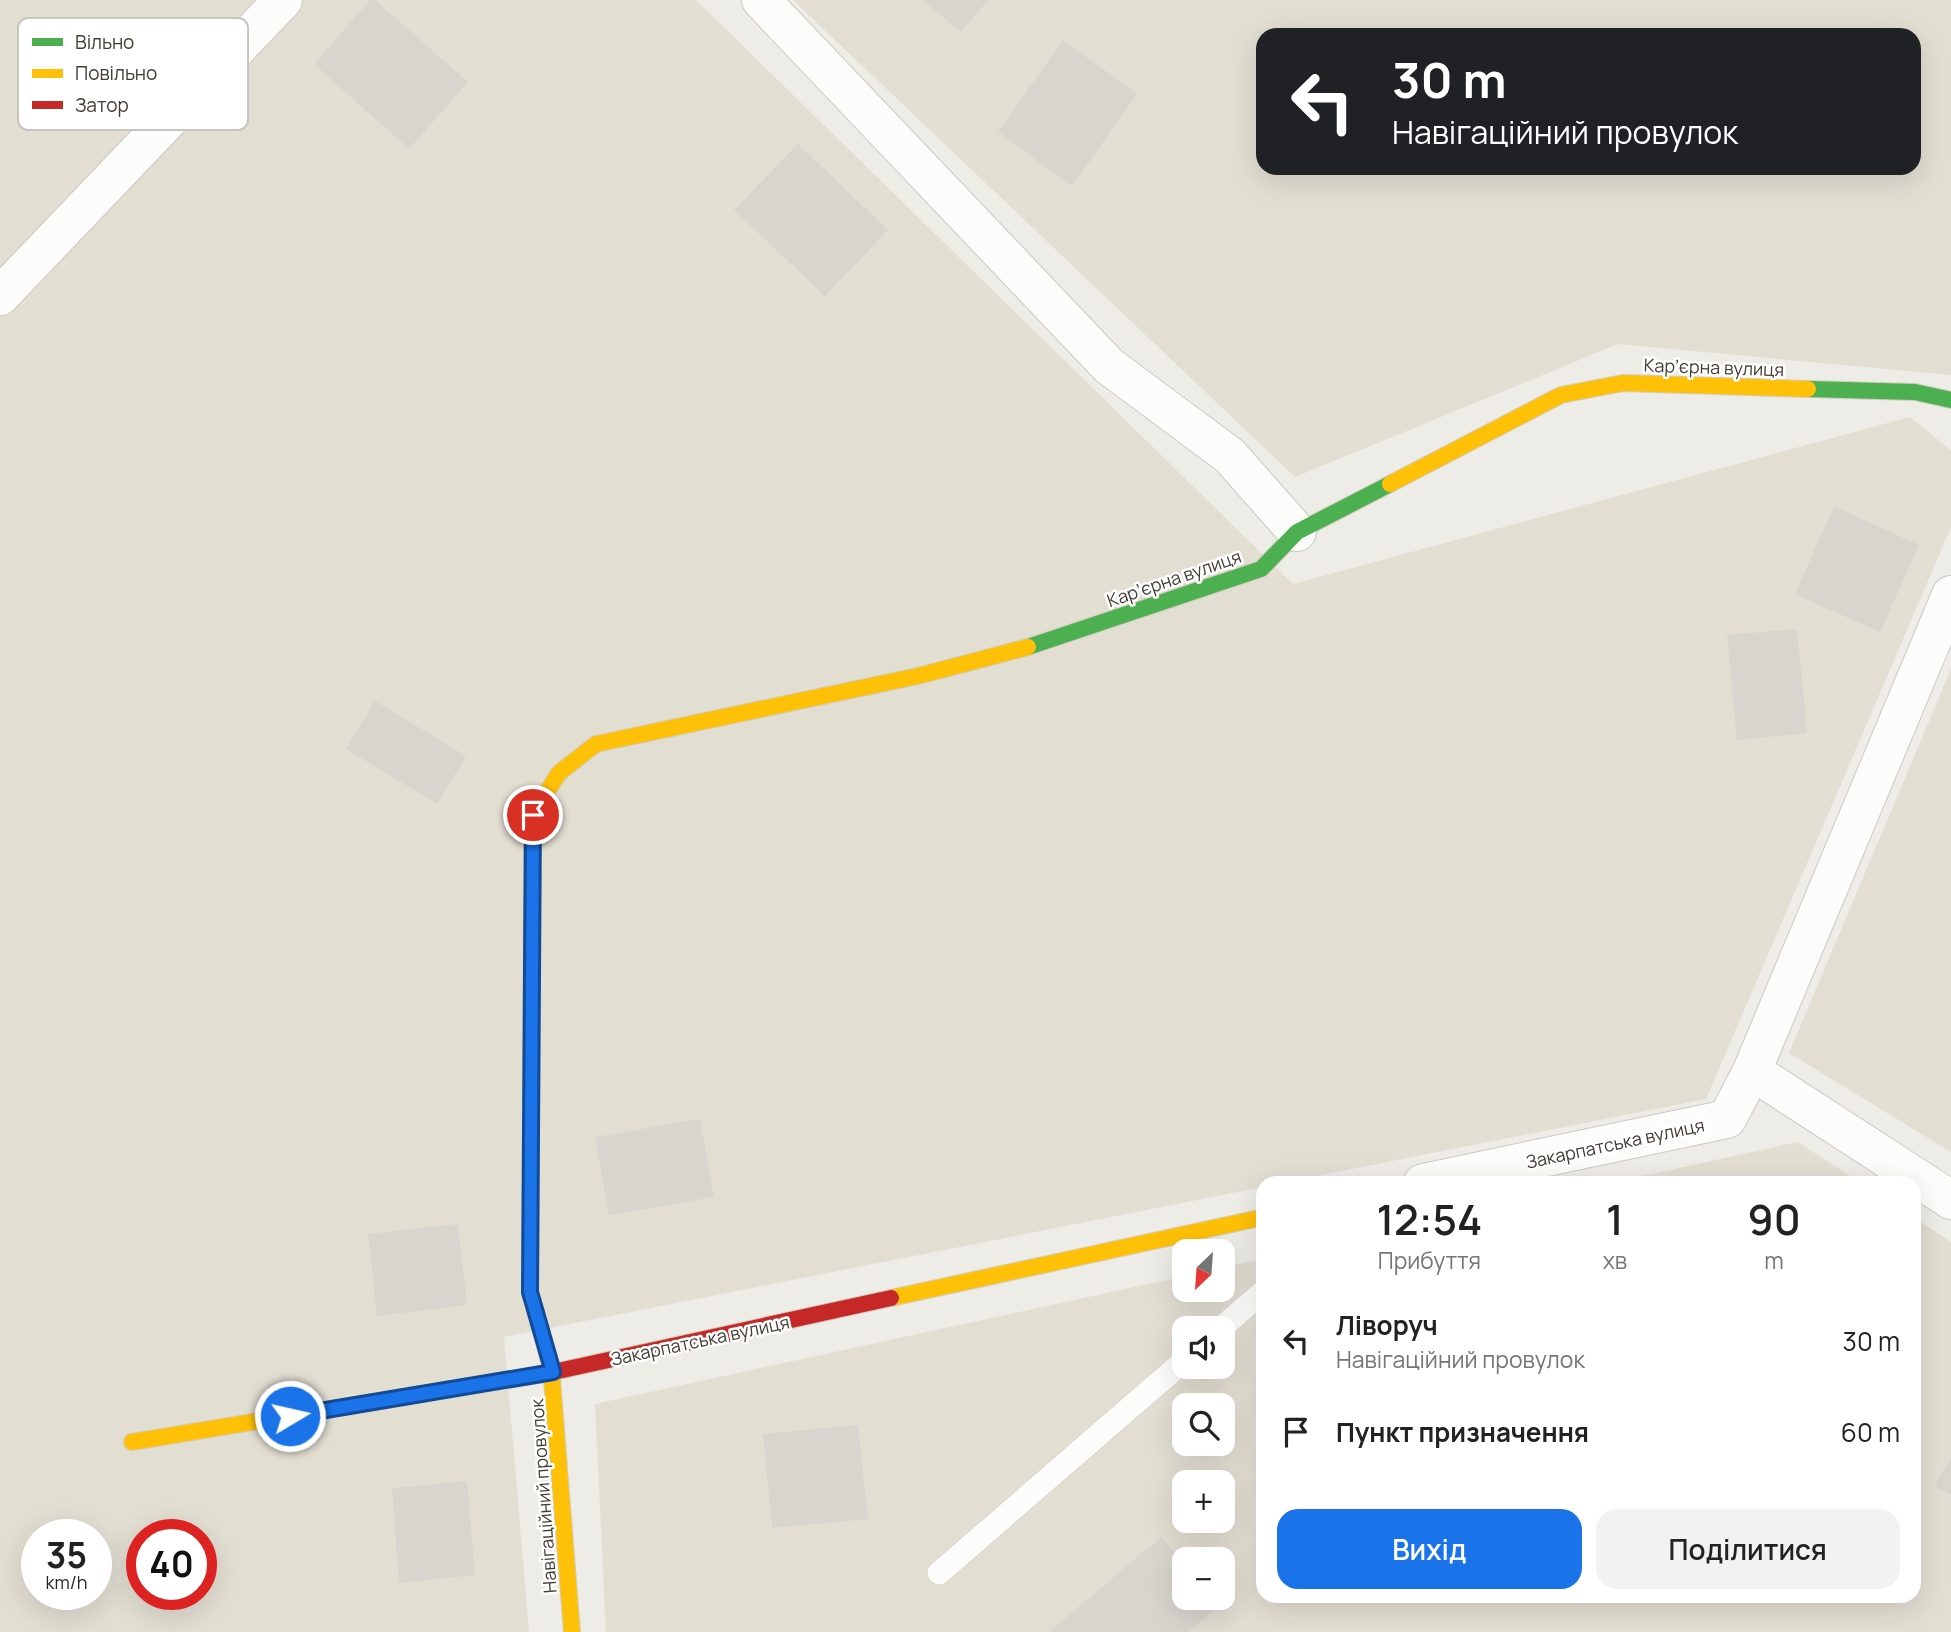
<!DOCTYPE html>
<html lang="uk">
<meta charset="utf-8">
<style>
body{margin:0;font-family:Manrope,sans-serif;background:#f2f2f2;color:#222;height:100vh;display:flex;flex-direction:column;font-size:26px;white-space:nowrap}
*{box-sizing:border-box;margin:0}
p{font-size:23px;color:#767676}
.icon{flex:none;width:38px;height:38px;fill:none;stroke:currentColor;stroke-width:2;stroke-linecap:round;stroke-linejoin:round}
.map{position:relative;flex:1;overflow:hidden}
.side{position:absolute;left:1256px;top:1176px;width:665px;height:427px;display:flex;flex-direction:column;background:#fff;border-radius:21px;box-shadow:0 7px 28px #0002}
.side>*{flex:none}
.top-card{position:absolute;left:1256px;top:28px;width:665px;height:147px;border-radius:21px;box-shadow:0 7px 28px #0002;background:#202124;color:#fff;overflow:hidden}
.needle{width:46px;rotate:205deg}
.tools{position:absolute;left:1172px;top:1239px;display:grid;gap:14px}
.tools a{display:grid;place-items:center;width:63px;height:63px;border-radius:14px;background:#fff;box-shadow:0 7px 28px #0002;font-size:35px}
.speed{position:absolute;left:21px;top:1519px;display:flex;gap:14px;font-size:35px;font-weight:700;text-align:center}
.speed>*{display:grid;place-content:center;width:91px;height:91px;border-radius:50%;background:#fff;box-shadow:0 7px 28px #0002;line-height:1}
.speed small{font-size:18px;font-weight:400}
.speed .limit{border:10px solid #d22;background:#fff;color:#111}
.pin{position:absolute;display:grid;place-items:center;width:60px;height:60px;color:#fff;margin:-30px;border:4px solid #fff;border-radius:50%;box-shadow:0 2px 7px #0007}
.me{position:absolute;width:77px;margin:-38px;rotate:81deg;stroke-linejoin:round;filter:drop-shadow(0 0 5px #0008)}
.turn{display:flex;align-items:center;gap:24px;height:147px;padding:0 21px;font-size:32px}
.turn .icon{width:91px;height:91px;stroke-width:2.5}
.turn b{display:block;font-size:49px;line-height:60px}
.eta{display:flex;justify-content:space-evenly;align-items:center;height:119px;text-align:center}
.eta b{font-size:42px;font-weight:600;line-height:49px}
.button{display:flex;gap:14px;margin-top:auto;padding:14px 21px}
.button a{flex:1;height:80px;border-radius:21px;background:#1a73e8;color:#fff;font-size:28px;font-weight:600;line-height:80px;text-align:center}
.button a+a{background:#f2f2f2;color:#222}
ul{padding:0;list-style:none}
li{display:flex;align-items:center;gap:21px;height:91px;padding:0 21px}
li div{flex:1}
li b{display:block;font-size:26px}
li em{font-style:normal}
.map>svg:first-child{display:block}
</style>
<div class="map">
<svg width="1951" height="1632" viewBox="0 0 1951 1632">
<rect width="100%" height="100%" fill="#eeece6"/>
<path fill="#e3ded2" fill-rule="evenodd" d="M 0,0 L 696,0 L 1293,584 L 1910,417 L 1951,450 L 1951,527 L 1706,1099 L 1281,1183 L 1264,1183 L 1263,1187 L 504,1337 L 529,1632 L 0,1632 ZM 37,1535 L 96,1535 L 96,1594 L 37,1594 ZM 142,1535 L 201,1535 L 201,1594 L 142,1594 Z
M 793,0 L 1951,0 L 1951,375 L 1618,344 L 1295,477 ZM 1264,35 L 1914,35 L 1914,168 L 1264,168 Z
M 1951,669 L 1951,1152 L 1789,1053 Z
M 1798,1142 L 1861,1183 L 1610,1183 Z
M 1915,1218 L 1951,1242 L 1951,1632 L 606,1632 L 595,1404 L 1185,1276 L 1185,1290 L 1223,1290 L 1223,1267 L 1263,1259 L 1264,1596 L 1914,1596 ZM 1185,1328 L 1223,1328 L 1223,1367 L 1185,1367 ZM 1185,1405 L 1223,1405 L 1223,1444 L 1185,1444 ZM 1185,1482 L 1223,1482 L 1223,1521 L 1185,1521 ZM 1185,1559 L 1223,1559 L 1223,1598 L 1185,1598 Z"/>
<path fill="#d7d5ce" d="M 370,0 L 375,0 L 468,82 L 409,149 L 314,64 Z
M 923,0 L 988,0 L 961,32 Z
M 1063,40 L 1137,94 L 1072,186 L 998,132 Z
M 798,144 L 888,230 L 825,296 L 734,210 Z
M 1834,506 L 1919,545 L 1880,632 L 1795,594 Z
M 1797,629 L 1807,733 L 1737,740 L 1727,635 Z
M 375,701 L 466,756 L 437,804 L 346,749 Z
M 700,1119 L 714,1197 L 609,1215 L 595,1137 Z
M 458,1224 L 467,1305 L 377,1316 L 368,1234 Z
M 858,1425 L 868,1519 L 772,1528 L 763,1434 Z
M 1951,1457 L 1951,1495 L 1935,1486 Z
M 467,1481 L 475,1575 L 399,1583 L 392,1488 Z
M 1161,1537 L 1185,1564 L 1185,1598 L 1213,1598 L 1220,1605 L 1188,1632 L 1049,1632 Z"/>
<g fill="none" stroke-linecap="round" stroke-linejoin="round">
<g stroke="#ccc9c3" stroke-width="24">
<path id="lane" d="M 1221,1328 L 1264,1291
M 939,1573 L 1185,1360"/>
</g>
<g stroke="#ccc9c3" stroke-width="40">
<path id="street" d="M 761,0 L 1109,366 L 1230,456 L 1297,532
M 0,296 L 283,0
M 1752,1071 L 1951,595
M 1423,1183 L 1727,1119 L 1752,1071 L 1951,1200"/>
</g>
<g stroke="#d0ccbf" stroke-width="18">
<path id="fast" d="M 1808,389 L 1915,392 L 1951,400
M 1028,647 L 1261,569 L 1297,532 L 1390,484
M 532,882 L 530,1292 L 551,1367"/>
</g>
<g stroke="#d0ccbf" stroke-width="18">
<path id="slow" d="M 1390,484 L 1561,395 L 1623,383 L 1808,389
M 532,882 L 532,815 L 559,773 L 596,744 L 918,676 L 1028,647
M 891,1298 L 1264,1217
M 551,1367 L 572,1632
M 132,1442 L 549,1373"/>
</g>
<g stroke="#d0ccbf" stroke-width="18">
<path id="jam" d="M 549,1373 L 891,1298"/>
</g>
<use href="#lane" stroke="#fcfcfb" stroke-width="23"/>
<use href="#street" stroke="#fcfcfb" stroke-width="38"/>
<use href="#fast" stroke="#4caf50" stroke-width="16"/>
<use href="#slow" stroke="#ffc107" stroke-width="16"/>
<use href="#jam" stroke="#c62828" stroke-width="16"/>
</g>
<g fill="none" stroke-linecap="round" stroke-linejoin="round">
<g stroke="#114b97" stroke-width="18">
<path id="route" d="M 290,1416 L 553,1372 L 530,1292 L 533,815"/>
</g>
<use href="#route" stroke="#1a73e8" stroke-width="12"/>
</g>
<g text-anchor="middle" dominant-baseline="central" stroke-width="5" stroke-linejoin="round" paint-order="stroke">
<g font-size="18" fill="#433d32" stroke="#fff">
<text transform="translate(1714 367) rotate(2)">Карʼєрна вулиця</text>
<text transform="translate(1174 578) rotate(-19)">Карʼєрна вулиця</text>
<text transform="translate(1615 1143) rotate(-12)">Закарпатська вулиця</text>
<text transform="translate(700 1340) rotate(-12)">Закарпатська вулиця</text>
<text transform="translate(543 1496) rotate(-94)">Навігаційний провулок</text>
</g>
</g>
<rect x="18" y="18" width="230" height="112" rx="10" fill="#fff" stroke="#c7c5c2" stroke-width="2"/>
<rect x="32" y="38" width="31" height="8" fill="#4caf50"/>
<rect x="32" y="69" width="31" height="9" fill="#ffc107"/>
<rect x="32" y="101" width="31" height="8" fill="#c62828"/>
<g font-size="19" fill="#433d32">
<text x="75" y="49">Вільно</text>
<text x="75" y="80">Повільно</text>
<text x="75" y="112">Затор</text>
</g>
</svg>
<div class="tools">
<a><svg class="needle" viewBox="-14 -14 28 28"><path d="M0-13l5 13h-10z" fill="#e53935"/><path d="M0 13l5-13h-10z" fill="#767676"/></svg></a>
<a><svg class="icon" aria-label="sound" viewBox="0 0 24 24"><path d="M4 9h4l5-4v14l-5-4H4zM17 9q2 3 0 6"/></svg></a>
<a><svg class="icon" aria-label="search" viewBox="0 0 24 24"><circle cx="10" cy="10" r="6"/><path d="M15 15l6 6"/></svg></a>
<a>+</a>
<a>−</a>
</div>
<div class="speed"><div>35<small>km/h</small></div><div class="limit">40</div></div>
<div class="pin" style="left:533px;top:815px;background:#d93025"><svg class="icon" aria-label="arrive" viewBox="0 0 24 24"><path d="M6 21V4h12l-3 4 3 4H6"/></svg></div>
<svg class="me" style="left:290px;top:1416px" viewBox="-20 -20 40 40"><circle r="17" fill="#1a73e8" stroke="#fff" stroke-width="3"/><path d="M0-11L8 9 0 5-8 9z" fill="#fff"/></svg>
<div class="top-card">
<div class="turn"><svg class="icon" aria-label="left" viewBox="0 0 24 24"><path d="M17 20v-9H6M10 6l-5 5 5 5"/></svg><div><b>30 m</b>Навігаційний провулок</div></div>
</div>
<section class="side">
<div class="eta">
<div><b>12:54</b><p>Прибуття</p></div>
<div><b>1</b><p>хв</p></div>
<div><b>90</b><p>m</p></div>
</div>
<ul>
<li><svg class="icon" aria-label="left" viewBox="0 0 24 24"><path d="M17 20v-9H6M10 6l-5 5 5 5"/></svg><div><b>Ліворуч</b><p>Навігаційний провулок</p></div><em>30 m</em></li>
<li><svg class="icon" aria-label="arrive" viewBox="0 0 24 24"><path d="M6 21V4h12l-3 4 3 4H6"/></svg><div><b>Пункт призначення</b></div><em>60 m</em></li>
</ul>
<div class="button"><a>Вихід</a><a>Поділитися</a></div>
</section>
</div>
